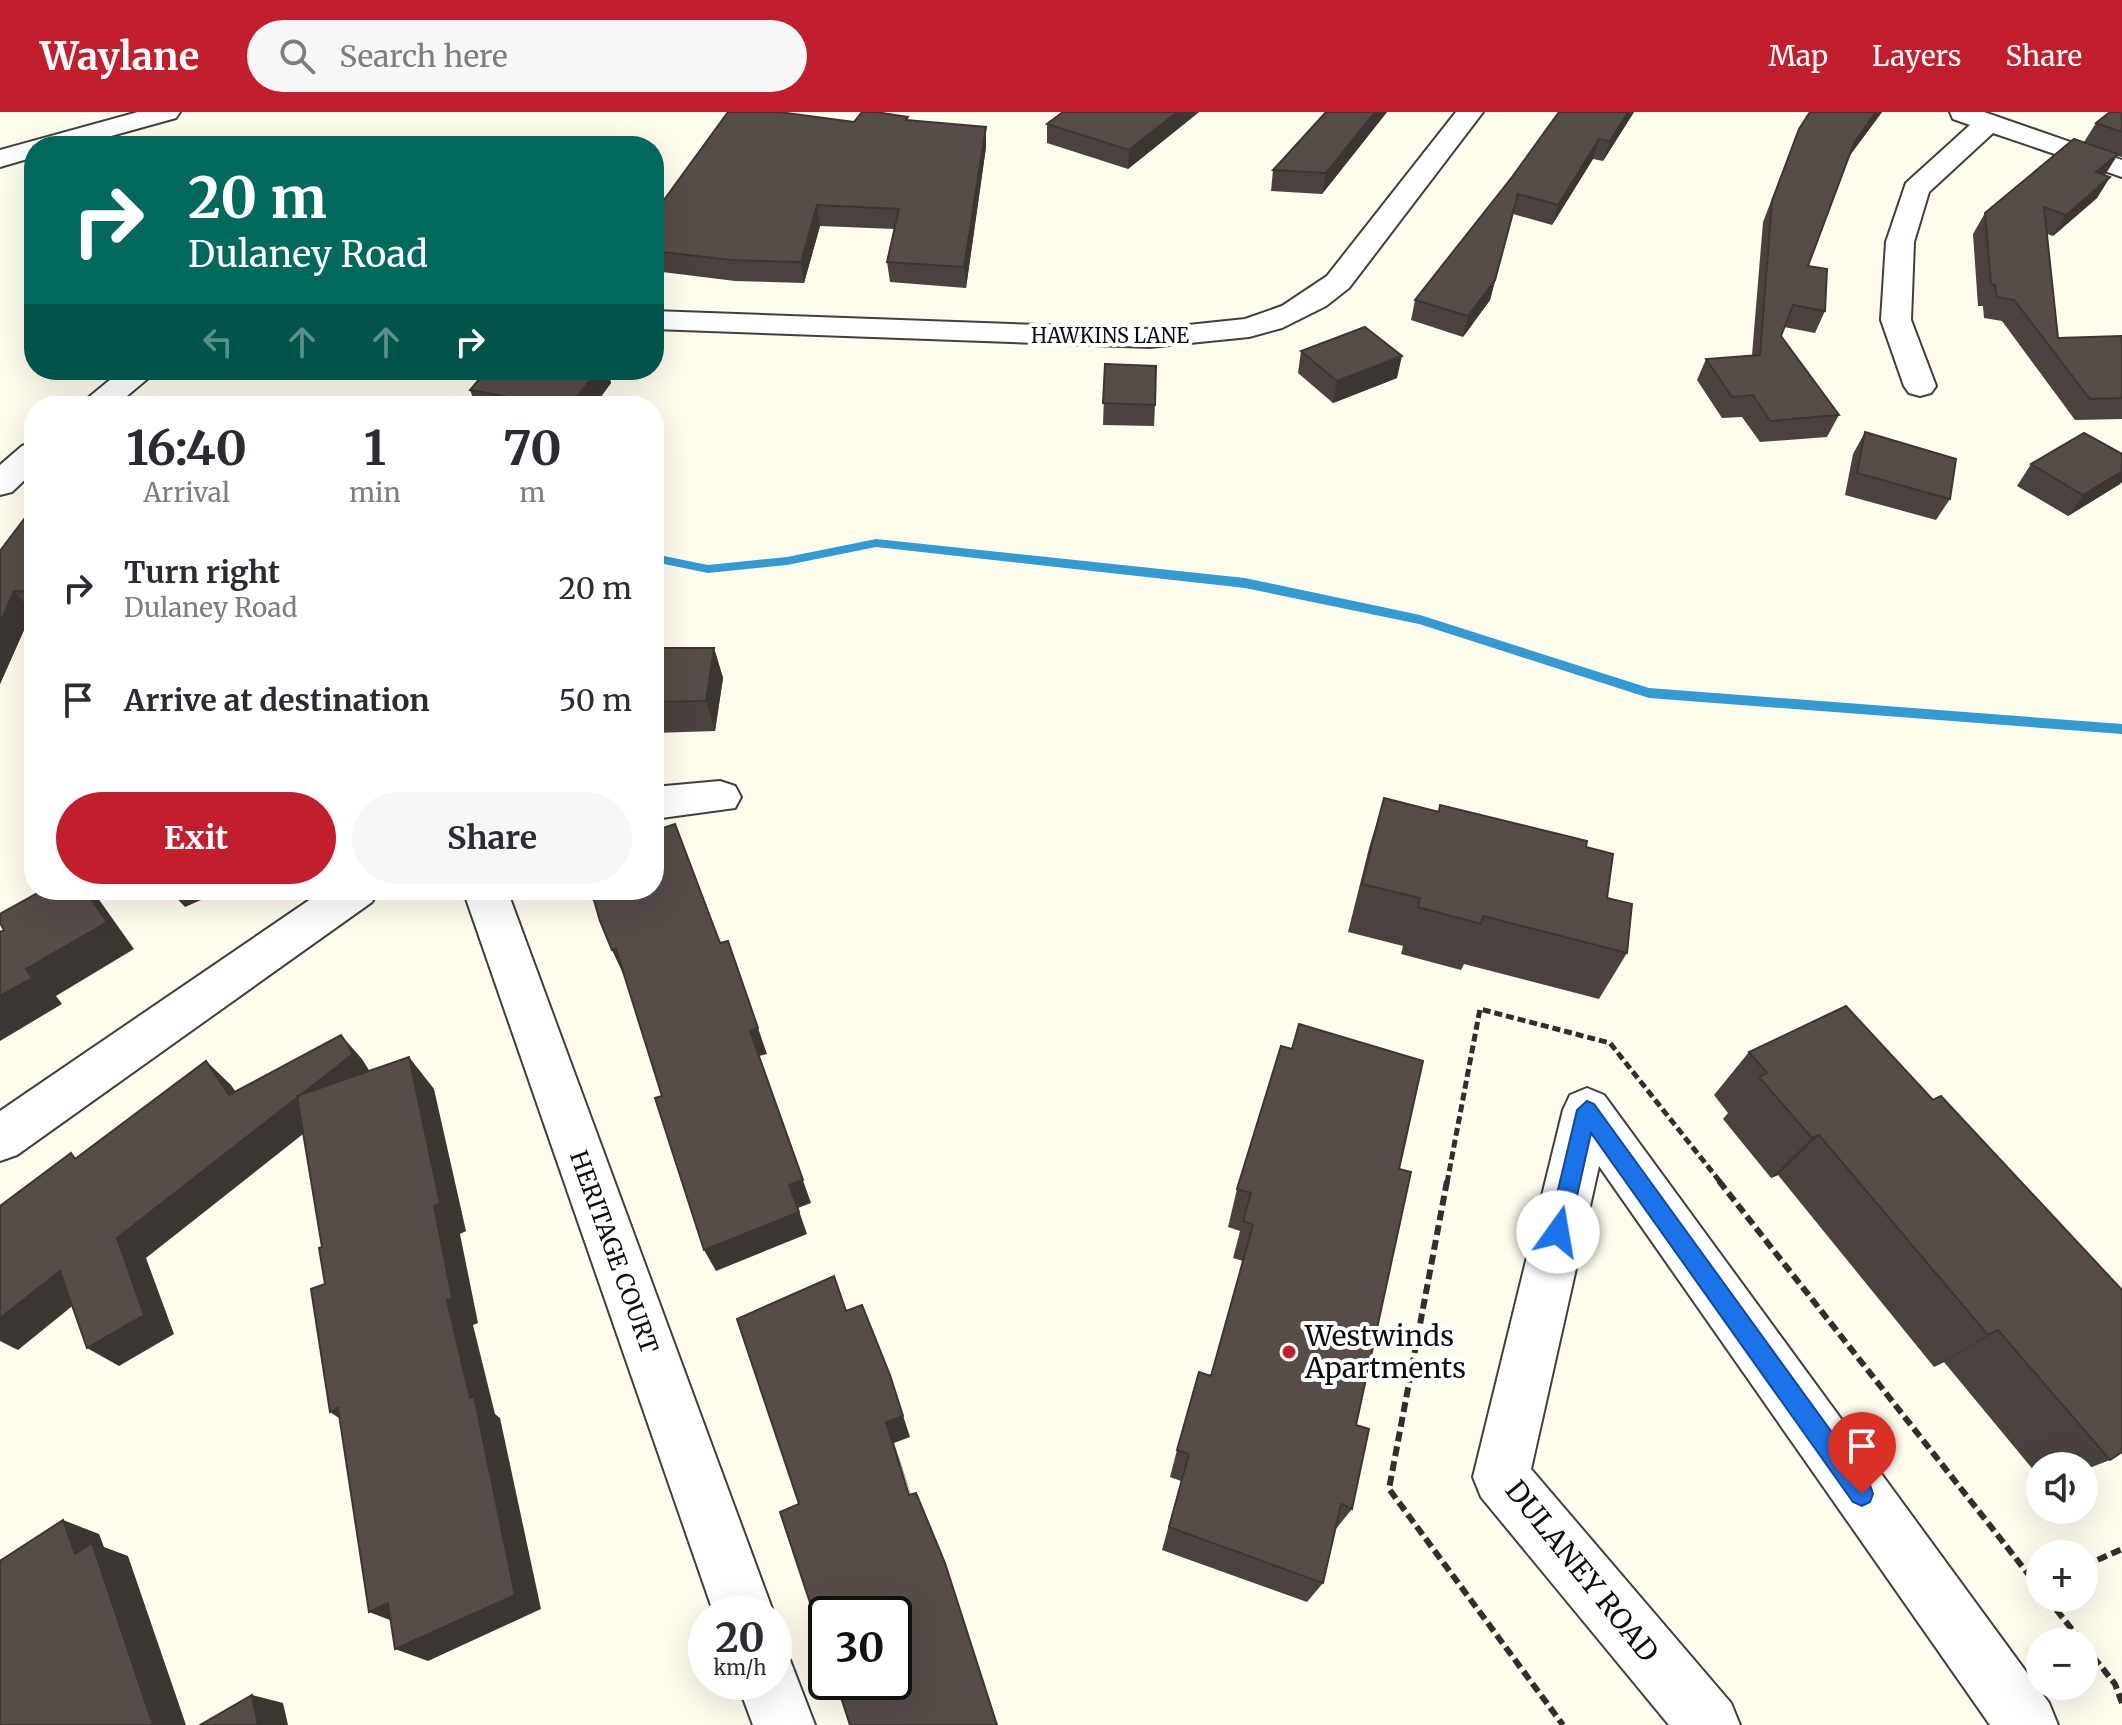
<!DOCTYPE html>
<meta charset="utf-8">
<style>
body{margin:0;font-family:Merriweather,serif;background:#f7f7f7;color:#2b2b33;height:100vh;display:flex;flex-direction:column;font-size:30px;white-space:nowrap}
*{box-sizing:border-box;margin:0}
p{font-size:26px;color:#7c7c81}
.icon{flex:none;width:44px;height:44px;fill:none;stroke:currentColor;stroke-width:2;stroke-linecap:round;stroke-linejoin:round}
.map{position:relative;flex:1;overflow:hidden}
.panel{position:absolute;left:24px;top:284px;width:640px;height:504px;display:flex;flex-direction:column;background:#fff;border-radius:32px;box-shadow:0 8px 32px #0002}
.panel>*{flex:none}
.guide{position:absolute;left:24px;top:24px;width:640px;height:244px;border-radius:32px;box-shadow:0 8px 32px #0002;background:#00695c;color:#fff;overflow:hidden}
.fabs{position:absolute;left:2026px;top:1340px;display:grid;gap:16px}
.fabs a{display:grid;place-items:center;width:72px;height:72px;border-radius:50%;background:#fff;box-shadow:0 8px 32px #0002;font-size:40px}
.speed{position:absolute;left:688px;top:1484px;display:flex;gap:16px;font-size:40px;font-weight:700;text-align:center}
.speed>*{display:grid;place-content:center;width:104px;height:104px;border-radius:50%;background:#fff;box-shadow:0 8px 32px #0002;line-height:1}
.speed small{font-size:20px;font-weight:400}
.speed .limit{border:4px solid #111;border-radius:12px;background:#fff;color:#111}
.pin{position:absolute;display:grid;place-items:center;width:68px;height:68px;color:#fff;margin:-82px -34px;border-radius:50% 50% 50% 0;rotate:-45deg;box-shadow:0 0 8px #0007}
.pin .icon{rotate:45deg}
.me{position:absolute;width:88px;margin:-44px;rotate:13deg;stroke-linejoin:round;filter:drop-shadow(0 0 6px #0008)}
.turn{display:flex;align-items:center;gap:28px;height:168px;padding:0 32px;font-size:36px}
.turn .icon{width:104px;height:104px;stroke-width:2.5}
.turn b{display:block;font-size:56px;line-height:68px}
.lanes{display:flex;align-items:center;height:76px;padding:0 32px;background:#0003;justify-content:center;gap:40px;direction:ltr}
.lanes .off{opacity:.35}
.eta{display:flex;justify-content:space-evenly;align-items:center;height:136px;text-align:center}
.eta b{font-size:48px;font-weight:700;line-height:56px}
.primary-button{display:flex;gap:16px;margin-top:auto;padding:16px 32px}
.primary-button a{flex:1;height:92px;border-radius:48px;background:#c21f2e;color:#fff;font-size:32px;font-weight:700;line-height:92px;text-align:center}
.primary-button a+a{background:#f7f7f7;color:#2b2b33}
ul{padding:0;list-style:none}
li{display:flex;align-items:center;gap:24px;height:112px;padding:0 32px}
li div{flex:1}
li b{display:block;font-size:30px}
li em{font-style:normal}
header{display:flex;align-items:center;gap:48px;box-sizing:border-box;height:112px;padding:0 40px;background:#c21f2e;color:#fff}
header strong{font-size:38px}
nav{display:flex;gap:44px;margin-inline-start:auto;font-size:28px}
.search{width:560px;height:72px;background:#f7f7f7;display:flex;align-items:center;gap:20px;box-sizing:border-box;padding:0 28px;border-radius:44px;color:#7c7c81;font-size:30px}
.map>svg:first-child{display:block}
</style>
<header>
<strong>Waylane</strong>
<div class="search"><svg class="icon" aria-label="search" viewBox="0 0 24 24"><circle cx="10" cy="10" r="6"/><path d="M15 15l6 6"/></svg>Search here</div>
<nav><a>Map</a><a>Layers</a><a>Share</a></nav>
</header>
<div class="map">
<svg width="2122" height="1613" viewBox="0 0 2122 1613">
<rect width="100%" height="100%" fill="#fffbed"/>
<g fill="none" stroke-linecap="round" stroke-linejoin="round">
<path fill="#339ad2" fill-rule="evenodd" d="M 876,427 L 1245,466 L 1420,503 L 1649,576 L 2122,612 L 2122,622 L 1649,586 L 1419,512 L 1245,476 L 876,435 L 787,453 L 708,461 L 654,450 L 654,442 L 708,453 L 787,445 Z"/>
<g stroke="#404040" stroke-width="4">
<path id="street" d="M 138,0 L 180,0 L 176,6 L 75,34 L 34,34 L 34,45 L 0,55 L 0,38 Z
M 1456,0 L 1483,0 L 1349,176 L 1326,194 L 1282,216 L 1249,225 L 1150,235 L 654,217 L 654,199 L 1150,217 L 1245,207 L 1282,194 L 1327,164 Z
M 1984,0 L 2122,48 L 2122,65 L 1993,21 L 1929,80 L 1914,130 L 1911,208 L 1936,274 L 1931,281 L 1920,284 L 1909,281 L 1904,274 L 1881,208 L 1886,130 L 1906,71 L 1970,13 L 1953,7 L 1950,0 Z
M 122,258 L 158,258 L 115,294 L 78,294 Z
M 34,330 L 34,359 L 12,380 L 0,383 L 0,353 L 22,334 Z
M 720,669 L 735,674 L 741,685 L 735,696 L 654,707 L 654,675 Z
M 324,778 L 379,778 L 372,790 L 17,1043 L 0,1049 L 0,999 Z
M 463,778 L 507,778 L 774,1502 L 714,1502 Z
M 1587,976 L 1604,983 L 2049,1591 L 2058,1613 L 1990,1613 L 1599,1054 L 1531,1357 L 1731,1591 L 1740,1613 L 1669,1613 L 1481,1385 L 1473,1365 L 1563,998 L 1570,983 Z
M 774,1542 L 790,1548 L 815,1613 L 753,1613 L 737,1570 L 774,1570 Z"/>
</g>
<path stroke="#2f2f2f" stroke-width="5" stroke-dasharray="8 4" stroke-linecap="butt" d="M 1447,1071 L 1480,897 L 1610,931 L 1721,1071"/>
<path stroke="#2f2f2f" stroke-width="6" stroke-dasharray="10 5" stroke-linecap="butt" d="M 1447,1069 L 1389,1377 L 1563,1613
M 1719,1069 L 2040,1477
M 2084,1454 L 2122,1437
M 2047,1486 L 2082,1530
M 2084,1533 L 2115,1572 L 2122,1591"/>
<use href="#street" fill="#fff" fill-rule="evenodd"/>
</g>
<path fill="#4a423f" d="M 1199,0 L 1128,57 L 1047,31 L 1047,12 Z
M 1326,0 L 1387,0 L 1322,82 L 1271,79 L 1273,58 Z
M 1634,0 L 1603,49 L 1593,47 L 1552,113 L 1513,102 L 1490,188 L 1463,225 L 1411,208 L 1415,188 L 1512,65 Z
M 1810,0 L 1882,0 L 1848,46 L 1808,154 L 1825,199 L 1815,221 L 1784,215 L 1781,224 L 1839,303 L 1827,325 L 1760,330 L 1742,305 L 1722,306 L 1697,268 L 1706,247 L 1752,243 L 1763,110 L 1799,17 Z
M 2122,0 L 2122,45 L 2117,44 L 2105,63 L 2110,65 L 2097,86 L 2053,124 L 2047,122 L 2058,226 L 2122,224 L 2122,307 L 2075,308 L 2002,209 L 1984,206 L 1983,194 L 1978,194 L 1973,122 L 1985,101 L 2084,30 L 2096,11 Z
M 908,8 L 986,15 L 986,35 L 966,176 L 890,170 L 887,150 L 894,117 L 820,114 L 804,171 L 735,169 L 654,159 L 654,93 L 661,92 L 854,10 Z
M 1301,239 L 1397,266 L 1333,291 L 1298,261 Z
M 1105,252 L 1155,293 L 1154,314 L 1103,313 Z
M 487,258 L 607,258 L 611,271 L 594,294 L 476,294 L 470,278 Z
M 1865,320 L 1950,387 L 1936,408 L 1845,383 L 1853,342 Z
M 2031,352 L 2120,372 L 2068,404 L 2017,374 Z
M 34,394 L 34,500 L 32,500 L 0,572 L 0,439 Z
M 654,536 L 714,536 L 723,566 L 715,619 L 654,621 Z
M 1384,686 L 1438,700 L 1440,693 L 1586,735 L 1607,786 L 1627,841 L 1599,887 L 1464,852 L 1461,858 L 1401,842 L 1403,834 L 1348,820 L 1369,736 Z
M 1846,894 L 2110,1348 L 2084,1358 L 2084,1354 L 2040,1354 L 2040,1366 L 1944,1250 L 1934,1255 L 1778,1063 L 1771,1066 L 1723,1007 L 1728,1001 L 1714,983 L 1749,940 Z
M 1399,1057 L 1356,1313 L 1352,1397 L 1335,1418 L 1323,1471 L 1307,1490 L 1162,1438 L 1181,1369 L 1170,1365 L 1177,1338 L 1211,1264 L 1243,1149 L 1233,1146 L 1240,1119 L 1228,1115 L 1237,1077 Z"/>
<path fill="#3c3633" d="M 1177,0 L 1199,0 L 1128,57 L 1129,38 Z
M 1375,0 L 1387,0 L 1322,82 L 1326,61 Z
M 1628,0 L 1634,0 L 1603,49 L 1610,29 Z
M 1876,0 L 1882,0 L 1844,51 L 1854,31 Z
M 986,15 L 986,35 L 966,176 L 964,155 Z
M 1599,27 L 1593,47 L 1552,113 L 1558,93 Z
M 2118,42 L 2105,62 L 2084,81 L 2096,60 Z
M 2110,65 L 2097,86 L 2053,124 L 2066,103 Z
M 817,93 L 820,114 L 804,171 L 801,150 Z
M 1495,168 L 1490,188 L 1463,225 L 1468,204 Z
M 1402,244 L 1397,266 L 1333,291 L 1337,269 Z
M 598,258 L 607,258 L 611,271 L 594,294 L 570,294 Z
M 2122,359 L 2122,370 L 2120,372 L 2068,404 L 2083,383 Z
M 14,479 L 32,500 L 0,572 L 0,511 Z
M 714,536 L 723,566 L 715,619 L 706,589 Z
M 85,778 L 90,778 L 100,789 L 134,837 L 56,884 L 62,892 L 0,929 L 0,884 L 26,857 Z
M 169,778 L 224,778 L 185,795 Z
M 728,829 L 767,942 L 759,944 L 811,1091 L 798,1096 L 807,1122 L 716,1159 L 704,1138 L 789,1073 Z
M 616,837 L 625,866 L 612,838 Z
M 341,923 L 362,947 L 374,966 L 146,1146 L 174,1222 L 119,1254 L 87,1236 L 117,1126 Z
M 409,945 L 434,977 L 466,1119 L 460,1122 L 478,1211 L 473,1213 L 495,1302 L 500,1306 L 541,1497 L 428,1549 L 395,1537 L 470,1286 L 447,1188 L 434,1094 Z
M 206,949 L 231,973 L 254,1006 L 229,983 Z
M 1819,1023 L 1778,1063 L 1771,1066 L 1812,1026 Z
M 60,1159 L 92,1178 L 18,1238 L 0,1229 L 0,1206 Z
M 1998,1218 L 1944,1250 L 1934,1255 L 1988,1223 Z
M 890,1263 L 910,1325 L 894,1331 L 917,1401 L 886,1310 Z
M 338,1296 L 363,1322 L 330,1300 Z
M 63,1408 L 99,1422 L 104,1435 L 128,1444 L 186,1613 L 153,1613 L 75,1442 Z
M 388,1491 L 403,1513 L 369,1500 Z
M 252,1583 L 283,1591 L 288,1613 L 258,1613 Z"/>
<path fill="#564d49" stroke="#3c3633" stroke-width="2" d="M 728,0 L 779,0 L 854,10 L 862,0 L 876,0 L 908,5 L 906,8 L 986,15 L 964,155 L 887,150 L 899,97 L 817,93 L 801,150 L 731,148 L 654,139 L 654,93 L 661,92 Z
M 1063,0 L 1177,0 L 1129,38 L 1047,12 Z
M 1326,0 L 1375,0 L 1326,61 L 1273,58 Z
M 1559,0 L 1628,0 L 1610,29 L 1599,27 L 1558,93 L 1518,82 L 1495,168 L 1468,204 L 1415,188 L 1512,65 Z
M 1810,0 L 1876,0 L 1854,31 L 1808,154 L 1827,157 L 1825,199 L 1793,193 L 1781,224 L 1839,303 L 1770,309 L 1753,283 L 1732,285 L 1706,247 L 1760,243 L 1772,89 L 1799,17 Z
M 2110,0 L 2122,0 L 2122,20 L 2096,11 Z
M 2074,27 L 2118,42 L 2096,60 L 2110,65 L 2066,103 L 2044,95 L 2058,226 L 2122,224 L 2122,286 L 2090,287 L 2014,188 L 1997,185 L 1995,173 L 1991,172 L 1985,101 Z
M 1365,215 L 1402,244 L 1337,269 L 1301,239 Z
M 1105,252 L 1156,254 L 1155,293 L 1103,291 Z
M 487,258 L 598,258 L 570,294 L 558,294 L 470,278 Z
M 1865,320 L 1956,347 L 1950,387 L 1857,361 Z
M 2084,321 L 2122,342 L 2122,359 L 2083,383 L 2031,352 Z
M 34,394 L 34,476 L 31,480 L 14,479 L 0,511 L 0,439 Z
M 654,536 L 714,536 L 706,589 L 654,590 Z
M 1384,686 L 1439,700 L 1440,693 L 1587,729 L 1586,735 L 1613,742 L 1607,786 L 1632,792 L 1627,841 L 1483,804 L 1481,812 L 1418,795 L 1420,786 L 1362,772 Z
M 655,697 L 660,717 L 675,712 L 720,831 L 728,829 L 758,916 L 750,919 L 803,1068 L 789,1073 L 799,1100 L 704,1138 L 655,986 L 662,984 L 616,837 L 612,838 L 600,809 L 591,778 L 654,778 Z
M 43,778 L 85,778 L 107,810 L 26,857 L 32,866 L 0,884 L 0,820 L 4,818 L 0,811 L 0,802 Z
M 1846,894 L 1933,988 L 1941,984 L 2122,1178 L 2122,1340 L 2110,1348 L 1998,1218 L 1988,1223 L 1819,1023 L 1812,1026 L 1759,965 L 1767,961 L 1749,940 Z
M 1299,912 L 1423,949 L 1399,1057 L 1411,1060 L 1356,1313 L 1369,1317 L 1352,1397 L 1341,1392 L 1323,1471 L 1169,1415 L 1189,1342 L 1177,1338 L 1199,1260 L 1211,1264 L 1253,1113 L 1243,1109 L 1251,1081 L 1237,1077 L 1281,934 L 1292,937 Z
M 341,923 L 353,942 L 117,1126 L 144,1203 L 87,1236 L 60,1159 L 0,1206 L 0,1094 L 71,1041 L 75,1047 L 206,949 L 229,983 Z
M 409,945 L 440,1091 L 434,1094 L 452,1186 L 447,1188 L 470,1286 L 474,1284 L 515,1483 L 395,1537 L 388,1491 L 369,1500 L 338,1296 L 330,1300 L 311,1177 L 325,1172 L 319,1136 L 322,1135 L 297,984 Z
M 834,1164 L 846,1199 L 862,1193 L 890,1263 L 903,1304 L 886,1310 L 909,1383 L 916,1381 L 945,1451 L 997,1613 L 850,1613 L 836,1570 L 894,1570 L 894,1502 L 826,1502 L 826,1539 L 780,1400 L 799,1392 L 737,1207 Z
M 63,1408 L 75,1442 L 92,1431 L 153,1613 L 0,1613 L 0,1449 Z
M 252,1583 L 258,1613 L 200,1613 Z"/>
<path fill="#1a73e8" stroke="#114b97" stroke-width="2" d="M 1587,989 L 1594,992 L 1870,1373 L 1873,1382 L 1870,1390 L 1862,1394 L 1853,1390 L 1591,1021 L 1569,1120 L 1566,1127 L 1558,1130 L 1551,1127 L 1548,1120 L 1577,998 Z"/>
<circle fill="#c21f2e" stroke="#fff" stroke-width="3" cx="1289" cy="1240" r="8"/>
<g text-anchor="middle" dominant-baseline="central" stroke-width="8" stroke-linejoin="round" paint-order="stroke">
<g font-size="20" fill="#0d0d0d" stroke="#fff">
<text x="1110" y="223">HAWKINS LANE</text>
</g>
<g font-size="24" fill="#0d0d0d" stroke="#fff">
<text transform="translate(614 1140) rotate(70)">HERITAGE COURT</text>
</g>
<g font-size="28" fill="#0d0d0d" stroke="#fff" text-anchor="start">
<text x="1305" y="1224">Westwinds<tspan x="1305" dy="32">Apartments</tspan></text>
</g>
<g font-size="28" fill="#0d0d0d" stroke="#fff">
<text transform="translate(1582 1459) rotate(51)">DULANEY ROAD</text>
</g>
</g>
</svg>
<div class="fabs">
<a><svg class="icon" aria-label="sound" viewBox="0 0 24 24"><path d="M4 9h4l5-4v14l-5-4H4zM17 9q2 3 0 6"/></svg></a>
<a>+</a>
<a>−</a>
</div>
<div class="speed"><div>20<small>km/h</small></div><div class="limit">30</div></div>
<div class="pin" style="left:1862px;top:1382px;background:#d93025"><svg class="icon" aria-label="arrive" viewBox="0 0 24 24"><path d="M6 21V4h12l-3 4 3 4H6"/></svg></div>
<svg class="me" style="left:1558px;top:1120px" viewBox="-20 -20 40 40"><circle r="19" fill="#fff"/><path d="M0-13L10 11 0 6-10 11z" fill="#1a73e8"/></svg>
<div class="guide">
<div class="turn"><svg class="icon" aria-label="right" viewBox="0 0 24 24"><path d="M7 20v-9h11M14 6l5 5-5 5"/></svg><div><b>20 m</b>Dulaney Road</div></div>
<div class="lanes"><svg class="icon off" aria-label="left" viewBox="0 0 24 24"><path d="M17 20v-9H6M10 6l-5 5 5 5"/></svg><svg class="icon off" aria-label="ahead" viewBox="0 0 24 24"><path d="M12 20V5M6 11l6-6 6 6"/></svg><svg class="icon off" aria-label="ahead" viewBox="0 0 24 24"><path d="M12 20V5M6 11l6-6 6 6"/></svg><svg class="icon" aria-label="right" viewBox="0 0 24 24"><path d="M7 20v-9h11M14 6l5 5-5 5"/></svg></div>
</div>
<section class="panel">
<div class="eta">
<div><b>16:40</b><p>Arrival</p></div>
<div><b>1</b><p>min</p></div>
<div><b>70</b><p>m</p></div>
</div>
<ul>
<li><svg class="icon" aria-label="right" viewBox="0 0 24 24"><path d="M7 20v-9h11M14 6l5 5-5 5"/></svg><div><b>Turn right</b><p>Dulaney Road</p></div><em>20 m</em></li>
<li><svg class="icon" aria-label="arrive" viewBox="0 0 24 24"><path d="M6 21V4h12l-3 4 3 4H6"/></svg><div><b>Arrive at destination</b></div><em>50 m</em></li>
</ul>
<div class="primary-button"><a>Exit</a><a>Share</a></div>
</section>
</div>
